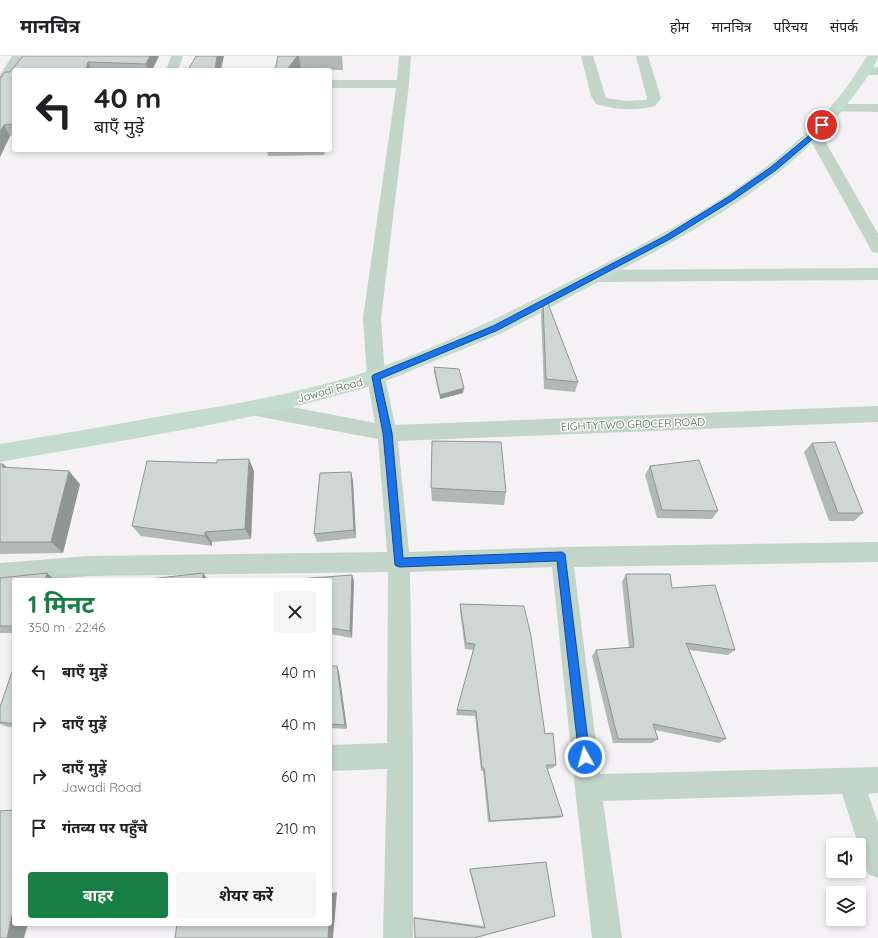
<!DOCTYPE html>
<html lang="hi">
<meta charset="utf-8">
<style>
body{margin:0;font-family:Quicksand,"Noto Sans Devanagari",sans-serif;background:#f6f6f6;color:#202124;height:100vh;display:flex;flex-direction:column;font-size:15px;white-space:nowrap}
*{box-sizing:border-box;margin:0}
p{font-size:13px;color:#757577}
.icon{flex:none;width:22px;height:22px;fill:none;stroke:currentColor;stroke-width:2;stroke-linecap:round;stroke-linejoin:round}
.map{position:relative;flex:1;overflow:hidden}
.sheet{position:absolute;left:12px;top:522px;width:320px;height:348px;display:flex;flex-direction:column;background:#fff;border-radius:4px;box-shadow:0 2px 6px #0003}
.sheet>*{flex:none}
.guide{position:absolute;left:12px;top:12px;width:320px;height:84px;border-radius:4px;box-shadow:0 2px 6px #0003;background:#fff;color:#202124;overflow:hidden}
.fabs{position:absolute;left:826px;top:782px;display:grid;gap:8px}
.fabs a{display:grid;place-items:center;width:40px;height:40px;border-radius:4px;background:#fff;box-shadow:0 2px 6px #0003;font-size:20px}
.pin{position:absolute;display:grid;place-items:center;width:34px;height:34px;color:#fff;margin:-17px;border:2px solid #fff;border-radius:50%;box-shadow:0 1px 4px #0007}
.me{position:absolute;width:44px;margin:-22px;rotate:353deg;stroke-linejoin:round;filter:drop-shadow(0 0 3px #0008)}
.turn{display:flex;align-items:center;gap:14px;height:84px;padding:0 16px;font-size:18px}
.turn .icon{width:52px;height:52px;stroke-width:2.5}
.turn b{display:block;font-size:28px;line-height:34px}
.round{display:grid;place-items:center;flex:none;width:42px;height:42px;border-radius:4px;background:#f6f6f6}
.summary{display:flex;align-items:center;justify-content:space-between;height:68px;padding:0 16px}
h1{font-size:24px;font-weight:700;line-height:30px;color:#187f44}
.action{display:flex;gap:8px;margin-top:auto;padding:8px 16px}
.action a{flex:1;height:46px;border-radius:4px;background:#187f44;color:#fff;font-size:16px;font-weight:700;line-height:46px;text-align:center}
.action a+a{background:#f6f6f6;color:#202124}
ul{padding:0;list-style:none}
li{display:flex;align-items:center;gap:12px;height:52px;padding:0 16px}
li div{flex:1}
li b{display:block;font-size:15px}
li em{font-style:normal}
header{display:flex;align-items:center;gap:24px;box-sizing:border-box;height:56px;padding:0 20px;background:#fff;border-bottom:1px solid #e0e0e0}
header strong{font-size:19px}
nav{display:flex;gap:22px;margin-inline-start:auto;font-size:14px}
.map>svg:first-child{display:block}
</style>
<header>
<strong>मानचित्र</strong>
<nav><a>होम</a><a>मानचित्र</a><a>परिचय</a><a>संपर्क</a></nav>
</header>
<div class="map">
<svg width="878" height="882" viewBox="0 0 878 882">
<rect width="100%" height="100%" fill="#f4f2f5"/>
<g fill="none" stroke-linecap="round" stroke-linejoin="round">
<path fill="#c3d4c8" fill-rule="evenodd" d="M 12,0 L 24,0 L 16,14 L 14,14 L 14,17 L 6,31 L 0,32 L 0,19 Z
M 171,0 L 183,0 L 178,14 L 166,14 Z
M 399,0 L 411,0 L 409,28 L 381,262 L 385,321 L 395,369 L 878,350 L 878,366 L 398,385 L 409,496 L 562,491 L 878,486 L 878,506 L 574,511 L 600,718 L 878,711 L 878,737 L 868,738 L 878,766 L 878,822 L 868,818 L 842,738 L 603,745 L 622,882 L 592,882 L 575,732 L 552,511 L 410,516 L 413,700 L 413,882 L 383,882 L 387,713 L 330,715 L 330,689 L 387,687 L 388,516 L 88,520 L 41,524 L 14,524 L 14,526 L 0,527 L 0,507 L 88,500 L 387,496 L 378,383 L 256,360 L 249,357 L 246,352 L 249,347 L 256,344 L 375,367 L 367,321 L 363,262 L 396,32 L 330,32 L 330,24 L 397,24 Z
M 581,0 L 593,0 L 606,42 L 626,45 L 646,44 L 647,42 L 636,0 L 648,0 L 661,42 L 655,50 C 635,55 616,54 596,48 L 591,40 Z
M 878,11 L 878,19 L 860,19 L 858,16 L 860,13 Z
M 838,48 L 878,48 L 878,56 L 833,55 L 831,52 L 833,49 Z
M 814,74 L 819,75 L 821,78 L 878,178 L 878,197 L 872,196 L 870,192 L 807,78 L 809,75 Z
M 878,212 L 878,224 L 594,226 L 588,224 L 586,220 L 588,216 L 594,214 Z"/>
<path fill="#c4dccd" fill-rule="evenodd" d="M 867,0 L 878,0 C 875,12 865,24 858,34 C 791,129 677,184 577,237 C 552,250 527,265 502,277 C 479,287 455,296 432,306 C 414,313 396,322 377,328 C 254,366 126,383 0,406 L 0,388 C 60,378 119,368 179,357 C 224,350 269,342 313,331 C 404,309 488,267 571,225 C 679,170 804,109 867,0 Z"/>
</g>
<path fill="#b1b9b5" d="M 23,0 L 159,0 L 152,14 L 14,14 L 14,79 L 10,80 L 0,101 L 0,22 L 10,16 Z
M 278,0 L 342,0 L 343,14 L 301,14 Z
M 267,94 L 325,94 L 324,99 L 268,100 Z
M 543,248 L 578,326 L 575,336 L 544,333 L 541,258 Z
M 434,311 L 463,337 L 440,343 L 434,316 Z
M 812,387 L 863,457 L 854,465 L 829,465 L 804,396 Z
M 0,408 L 3,408 L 7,411 L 80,428 L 63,497 L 0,498 Z
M 650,410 L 718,455 L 712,463 L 657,462 L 645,419 Z
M 254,415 L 251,483 L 212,486 L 212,490 L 141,480 L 132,470 Z
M 351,416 L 353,425 L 356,482 L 317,486 L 314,478 Z
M 431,432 L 506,436 L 504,449 L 432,445 Z
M 626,518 L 672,532 L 735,594 L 728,599 L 689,594 L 726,683 L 719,687 L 655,674 L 658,683 L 652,687 L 613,687 L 592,600 L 596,594 L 629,592 L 622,526 Z
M 352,519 L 354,526 L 352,582 L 330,578 L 330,524 Z
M 0,522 L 14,524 L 14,577 L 0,577 Z
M 460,548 L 545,678 L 556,709 L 553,712 L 547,713 L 563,760 L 560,762 L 488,766 L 483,715 L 481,715 L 475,660 L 456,659 L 457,654 L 473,594 L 465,593 L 460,555 Z
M 14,610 L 14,671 L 8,671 L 0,668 L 0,651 Z
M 330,610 L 339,616 L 347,673 L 330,672 Z
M 469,813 L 470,813 L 555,860 L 474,882 L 414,862 L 414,861 L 484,870 Z"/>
<path fill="#909694" d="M 150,0 L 159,0 L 152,14 L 148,14 L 146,8 Z
M 217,0 L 224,0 L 221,14 L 215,14 Z
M 297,0 L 299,0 L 301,14 L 287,14 Z
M 88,6 L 91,14 L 86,14 Z
M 4,69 L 10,80 L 0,101 L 0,76 Z
M 464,332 L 463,337 L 440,343 L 440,339 Z
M 249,403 L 254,415 L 251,483 L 245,473 Z
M 3,408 L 17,421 L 2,411 Z
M 69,415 L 80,428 L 63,497 L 51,486 Z
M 351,416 L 353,425 L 356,482 L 354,474 Z
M 205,476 L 212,486 L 212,490 L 205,480 Z
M 47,517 L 55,524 L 45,524 Z
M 203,517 L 208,524 L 203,524 Z
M 352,519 L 354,526 L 352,582 L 350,575 Z
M 337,610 L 339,616 L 347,673 L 345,669 Z
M 337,836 L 333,882 L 328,882 L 329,868 L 330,868 L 330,860 L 332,837 Z
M 12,859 L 14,859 L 14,868 L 28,868 L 24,882 L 7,882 Z"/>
<path fill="#ced7d3" stroke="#909694" d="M 23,0 L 150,0 L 146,8 L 88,6 L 86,14 L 14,14 L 14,68 L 4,69 L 0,76 L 0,22 L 5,16 L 10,16 Z
M 196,0 L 217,0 L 215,14 L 188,14 Z
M 278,0 L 297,0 L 287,14 L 275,14 Z
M 547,245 L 578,326 L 546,323 L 543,248 Z
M 434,311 L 459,313 L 464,332 L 440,339 Z
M 432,385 L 501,386 L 506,436 L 431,432 Z
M 835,386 L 863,457 L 838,457 L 812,387 Z
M 249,403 L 245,473 L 205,476 L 205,480 L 132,470 L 147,405 L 217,407 L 217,404 Z
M 699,404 L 718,455 L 662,454 L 650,410 Z
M 0,408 L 3,408 L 2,411 L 69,415 L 51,486 L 0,486 Z
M 351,416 L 354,474 L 314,478 L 320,417 Z
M 47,517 L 45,524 L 14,524 L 14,570 L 0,570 L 0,522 Z
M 203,517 L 203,524 L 141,524 Z
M 626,518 L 670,518 L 672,532 L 715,529 L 735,594 L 686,587 L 726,683 L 653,668 L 658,683 L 618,683 L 596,594 L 634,591 Z
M 352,519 L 350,575 L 330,572 L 330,524 L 284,524 Z
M 460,548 L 524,550 L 531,580 L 545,678 L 553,677 L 556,709 L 546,709 L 563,760 L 490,765 L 484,712 L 482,712 L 476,655 L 457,654 L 475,588 L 466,587 Z
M 14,610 L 14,668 L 0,666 L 0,651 Z
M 330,610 L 337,610 L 345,669 L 330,668 Z
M 14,754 L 14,859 L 12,859 L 7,882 L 0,882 L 0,755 Z
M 546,806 L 555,860 L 474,882 L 415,882 L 414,862 L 485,872 L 470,813 Z
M 330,837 L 332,837 L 330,860 Z
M 177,868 L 329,868 L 328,882 L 175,882 Z"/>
<path fill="#1a73e8" stroke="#114b97" d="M 820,68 L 825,69 L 816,80 L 776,114 L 733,144 L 670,183 L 498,274 L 380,323 L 392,377 L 403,502 L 562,496 L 565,498 L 590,701 L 589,705 L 585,707 L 581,705 L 579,701 L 557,505 L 399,511 L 395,509 L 383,377 L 372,321 L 373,319 L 493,270 L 665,180 L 728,141 L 771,111 L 812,77 Z"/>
<g text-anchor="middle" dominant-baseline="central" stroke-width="3" stroke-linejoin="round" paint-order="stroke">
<g font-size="11" fill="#486250" stroke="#fff">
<text transform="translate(330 334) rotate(-15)">Jawadi Road</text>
<text transform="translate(633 368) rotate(-2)">EIGHTYTWO GROCER ROAD</text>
</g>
</g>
</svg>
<div class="fabs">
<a><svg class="icon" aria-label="sound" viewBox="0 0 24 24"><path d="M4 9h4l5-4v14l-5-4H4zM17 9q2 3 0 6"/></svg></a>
<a><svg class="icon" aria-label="layers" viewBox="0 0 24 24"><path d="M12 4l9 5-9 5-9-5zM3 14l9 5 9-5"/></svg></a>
</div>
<div class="pin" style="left:822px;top:69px;background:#d93025"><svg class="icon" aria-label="arrive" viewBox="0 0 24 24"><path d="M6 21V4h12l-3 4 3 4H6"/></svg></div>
<svg class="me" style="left:585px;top:701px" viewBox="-20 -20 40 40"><circle r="17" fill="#1a73e8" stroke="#fff" stroke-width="3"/><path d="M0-11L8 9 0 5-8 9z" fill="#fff"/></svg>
<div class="guide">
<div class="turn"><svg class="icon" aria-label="left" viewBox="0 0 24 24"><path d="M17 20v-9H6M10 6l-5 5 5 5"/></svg><div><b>40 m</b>बाएँ मुड़ें</div></div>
</div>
<section class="sheet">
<div class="summary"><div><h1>1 मिनट</h1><p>350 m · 22:46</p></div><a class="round"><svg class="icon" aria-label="close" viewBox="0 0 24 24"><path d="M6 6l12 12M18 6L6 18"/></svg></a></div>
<ul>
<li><svg class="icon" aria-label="left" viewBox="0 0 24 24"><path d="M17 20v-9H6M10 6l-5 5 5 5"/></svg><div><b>बाएँ मुड़ें</b></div><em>40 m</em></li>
<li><svg class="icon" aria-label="right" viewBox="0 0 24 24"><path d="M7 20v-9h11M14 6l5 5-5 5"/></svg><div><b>दाएँ मुड़ें</b></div><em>40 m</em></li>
<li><svg class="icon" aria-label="right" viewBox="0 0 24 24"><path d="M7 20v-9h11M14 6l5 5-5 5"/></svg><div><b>दाएँ मुड़ें</b><p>Jawadi Road</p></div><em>60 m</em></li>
<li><svg class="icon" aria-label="arrive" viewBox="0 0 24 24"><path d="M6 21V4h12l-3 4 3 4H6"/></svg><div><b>गंतव्य पर पहुँचे</b></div><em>210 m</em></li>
</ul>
<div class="action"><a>बाहर</a><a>शेयर करें</a></div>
</section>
</div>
